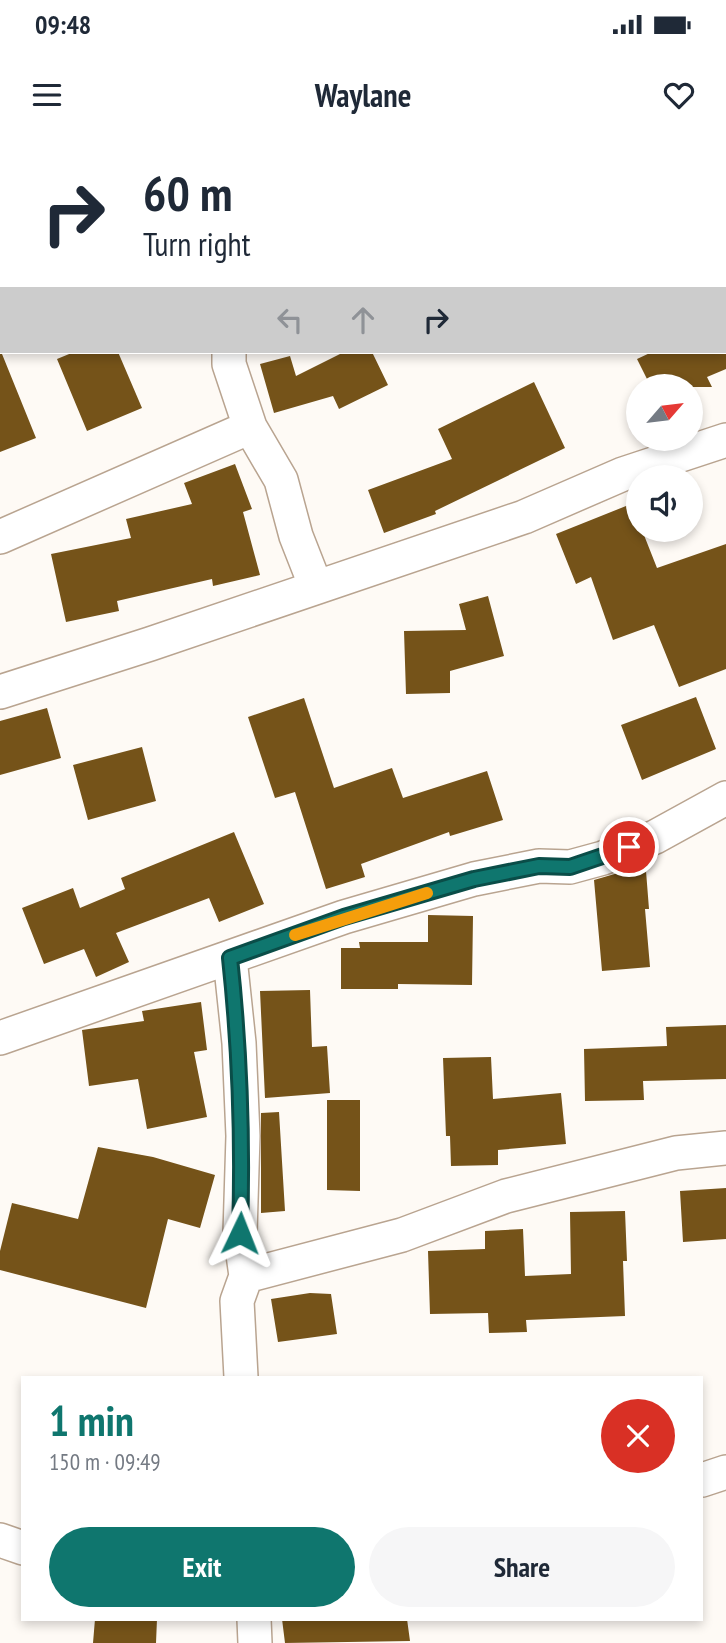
<!DOCTYPE html>
<meta charset="utf-8">
<style>
body{margin:0;font-family:"PT Sans Narrow",sans-serif;background:#f6f6f7;color:#1f2937;height:100vh;display:flex;flex-direction:column;font-size:26px;white-space:nowrap}
*{box-sizing:border-box;margin:0}
p{font-size:23px;color:#747a83}
.icon{flex:none;width:38px;height:38px;fill:none;stroke:currentColor;stroke-width:2;stroke-linecap:round;stroke-linejoin:round}
.map{position:relative;flex:1;overflow:hidden}
.sheet{position:absolute;left:21px;top:1236px;width:682px;height:245px;display:flex;flex-direction:column;background:#fff;border-radius:0px;box-shadow:0 4px 10px #0003}
.sheet>*{flex:none}
.guide{position:absolute;left:0px;top:0px;width:726px;height:214px;box-shadow:0 4px 10px #0003;background:#fff;color:#1f2937;overflow:hidden}
.needle{width:46px;rotate:62deg}
.buttons{position:absolute;left:626px;top:234px;display:grid;gap:14px}
.buttons a{display:grid;place-items:center;width:77px;height:77px;border-radius:50%;background:#fff;box-shadow:0 4px 10px #0003;font-size:35px}
.pin{position:absolute;display:grid;place-items:center;width:60px;height:60px;color:#fff;margin:-30px;border:4px solid #fff;border-radius:50%;box-shadow:0 2px 7px #0007}
.me{position:absolute;width:77px;margin:-38px;rotate:2deg;stroke-linejoin:round;filter:drop-shadow(0 0 5px #0008)}
.turn{display:flex;align-items:center;gap:24px;height:147px;padding:0 28px;font-size:32px}
.turn .icon{width:91px;height:91px;stroke-width:2.5}
.turn b{display:block;font-size:49px;line-height:60px}
.lanes{display:flex;align-items:center;height:66px;padding:0 28px;background:#0003;justify-content:center;gap:35px;direction:ltr}
.lanes .off{opacity:.35}
.round{display:grid;place-items:center;flex:none;width:74px;height:74px;border-radius:37px;background:#f6f6f7}
.summary{display:flex;align-items:center;justify-content:space-between;height:119px;padding:0 28px}
h1{font-size:42px;font-weight:700;line-height:52px;color:#0f766e}
.primary-button{display:flex;gap:14px;margin-top:auto;padding:14px 28px}
.primary-button a{flex:1;height:80px;border-radius:42px;background:#0f766e;color:#fff;font-size:28px;font-weight:700;line-height:80px;text-align:center}
.primary-button a+a{background:#f6f6f7;color:#1f2937}
.status{display:flex;justify-content:space-between;align-items:center;height:49px;padding:0 35px;background:#fff;direction:ltr}
.status svg{height:19px;fill:currentColor}
header{display:flex;justify-content:space-between;align-items:center;height:91px;padding:0 28px;background:#fff;font-size:32px;font-weight:700}
.map>svg:first-child{display:block}
</style>
<div class="status"><b>09:48</b><svg viewBox="0 0 49 12"><path d="M0 12V9h3v3zM5 12V6h3v6zM10 12V3h3v9zM15 12V0h3v12zM26 1h20v11H26zM47 4h2v5h-2z"/></svg></div>
<header><svg class="icon" aria-label="menu" viewBox="0 0 24 24"><path d="M4 6h16M4 12h16M4 18h16"/></svg>Waylane<svg class="icon" aria-label="heart" viewBox="0 0 24 24"><path d="M12 20l-8-8c-3-5 5-10 8-4 3-6 11-1 8 4z"/></svg></header>
<div class="map">
<svg width="726" height="1503" viewBox="0 0 726 1503">
<rect width="100%" height="100%" fill="#fefaf5"/>
<path fill="#755319" d="M 0,209 L 36,298 L 0,312 Z
M 74,212 L 118,212 L 142,268 L 87,291 L 57,219 Z
M 344,212 L 372,212 L 388,245 L 339,269 L 333,256 L 274,273 L 260,224 L 290,216 L 296,236 Z
M 652,212 L 726,212 L 726,229 L 707,237 L 712,247 L 651,247 L 637,219 Z
M 534,242 L 565,308 L 435,371 L 436,374 L 384,393 L 368,350 L 452,319 L 438,289 Z
M 235,324 L 252,369 L 243,372 L 260,435 L 213,446 L 212,439 L 117,461 L 119,471 L 66,482 L 51,414 L 131,398 L 126,379 L 192,364 L 184,343 Z
M 631,364 L 639,390 L 642,390 L 657,428 L 726,404 L 726,529 L 679,547 L 654,485 L 613,500 L 591,437 L 576,444 L 556,394 Z
M 488,456 L 504,516 L 450,531 L 450,553 L 406,554 L 404,491 L 466,490 L 459,464 Z
M 696,557 L 716,609 L 642,640 L 621,585 Z
M 304,558 L 334,648 L 392,628 L 403,658 L 487,631 L 503,680 L 450,696 L 449,692 L 361,724 L 365,737 L 326,749 L 295,652 L 275,658 L 248,577 Z
M 47,568 L 61,618 L 0,635 L 0,581 Z
M 142,607 L 156,661 L 88,680 L 73,625 Z
M 234,692 L 264,764 L 219,782 L 209,758 L 116,793 L 129,822 L 96,837 L 84,809 L 44,824 L 22,768 L 73,748 L 80,768 L 125,749 L 121,738 Z
M 646,731 L 649,769 L 645,769 L 650,827 L 602,831 L 594,740 L 618,733 Z
M 428,775 L 473,776 L 472,845 L 398,844 L 398,849 L 341,849 L 341,808 L 360,808 L 359,802 L 428,802 Z
M 310,850 L 312,907 L 327,906 L 330,953 L 265,958 L 260,851 Z
M 201,862 L 207,910 L 194,912 L 207,977 L 147,989 L 138,939 L 89,946 L 82,890 L 144,881 L 142,871 Z
M 726,885 L 726,939 L 643,941 L 644,960 L 585,961 L 584,909 L 667,906 L 666,887 Z
M 491,917 L 493,959 L 561,953 L 566,1004 L 498,1010 L 498,1025 L 451,1026 L 450,996 L 446,996 L 443,918 Z
M 327,960 L 360,960 L 360,1051 L 327,1050 Z
M 279,972 L 285,1071 L 261,1073 L 261,973 Z
M 98,1007 L 153,1017 L 215,1035 L 200,1088 L 168,1079 L 146,1168 L 0,1130 L 0,1111 L 12,1063 L 78,1079 Z
M 726,1048 L 726,1099 L 683,1102 L 680,1051 Z
M 625,1071 L 627,1121 L 623,1121 L 625,1176 L 526,1180 L 527,1192 L 489,1193 L 488,1173 L 430,1174 L 428,1111 L 485,1109 L 485,1091 L 523,1089 L 525,1136 L 571,1134 L 570,1072 Z
M 310,1153 L 331,1154 L 337,1194 L 278,1202 L 271,1159 Z
M 95,1479 L 157,1479 L 156,1503 L 93,1503 Z
M 282,1479 L 407,1479 L 410,1501 L 285,1503 Z"/>
<g fill="none" stroke-linecap="round" stroke-linejoin="round">
<g stroke="#b9a490" stroke-width="36">
<path id="minor" d="M 644,2 L 649,0
M 229,212 L 229,224 L 250,287 L 281,340 L 296,396 L 316,447
M 0,397 L 250,287
M 0,552 L 150,504 L 524,377 L 623,334 L 726,300
M 230,818 L 239,903 L 243,996 L 240,1093 L 246,1136 L 237,1161 L 241,1237
M 0,898 L 344,777 L 474,739 L 539,726 L 570,727 L 603,718 L 655,697 L 726,658
M 246,1136 L 402,1095 L 506,1056 L 676,1013 L 726,1008
M 702,1340 L 726,1332
M 0,1400 L 23,1408
M 254,1479 L 255,1503"/>
</g>
<use href="#minor" stroke="#fff" stroke-width="33"/>
</g>
<g fill="none" stroke-linecap="round" stroke-linejoin="round">
<g stroke="#0a4d48" stroke-width="18">
<path id="route" d="M 240,1093 C 243,1000 240,911 230,818 L 344,777 L 474,739 L 539,726 L 570,727 L 629,707"/>
</g>
<use href="#route" stroke="#0f766e" stroke-width="12"/>
<path stroke="#f59e0b" stroke-width="12" d="M 295,795 L 427,753"/>
</g>
</svg>
<div class="buttons">
<a><svg class="needle" viewBox="-14 -14 28 28"><path d="M0-13l5 13h-10z" fill="#e53935"/><path d="M0 13l5-13h-10z" fill="#747a83"/></svg></a>
<a><svg class="icon" aria-label="sound" viewBox="0 0 24 24"><path d="M4 9h4l5-4v14l-5-4H4zM17 9q2 3 0 6"/></svg></a>
</div>
<div class="pin" style="left:629px;top:707px;background:#d93025"><svg class="icon" aria-label="arrive" viewBox="0 0 24 24"><path d="M6 21V4h12l-3 4 3 4H6"/></svg></div>
<svg class="me" style="left:240px;top:1093px" viewBox="-20 -20 40 40"><path d="M0-17L14 15 0 8-14 15z" fill="#0f766e" stroke="#fff" stroke-width="4"/></svg>
<div class="guide">
<div class="turn"><svg class="icon" aria-label="right" viewBox="0 0 24 24"><path d="M7 20v-9h11M14 6l5 5-5 5"/></svg><div><b>60 m</b>Turn right</div></div>
<div class="lanes"><svg class="icon off" aria-label="left" viewBox="0 0 24 24"><path d="M17 20v-9H6M10 6l-5 5 5 5"/></svg><svg class="icon off" aria-label="ahead" viewBox="0 0 24 24"><path d="M12 20V5M6 11l6-6 6 6"/></svg><svg class="icon" aria-label="right" viewBox="0 0 24 24"><path d="M7 20v-9h11M14 6l5 5-5 5"/></svg></div>
</div>
<section class="sheet">
<div class="summary"><div><h1>1 min</h1><p>150 m · 09:49</p></div><a class="round" style="background:#d93025;color:#fff"><svg class="icon" aria-label="close" viewBox="0 0 24 24"><path d="M6 6l12 12M18 6L6 18"/></svg></a></div>
<div class="primary-button"><a>Exit</a><a>Share</a></div>
</section>
</div>
